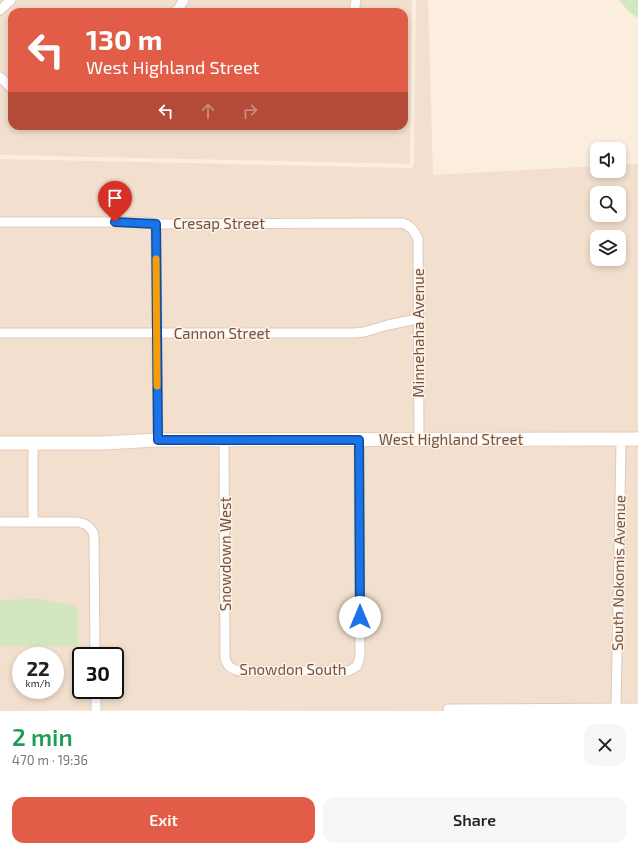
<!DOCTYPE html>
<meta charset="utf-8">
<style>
body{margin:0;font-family:"Exo 2",sans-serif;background:#f6f6f6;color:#222;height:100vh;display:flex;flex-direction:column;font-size:15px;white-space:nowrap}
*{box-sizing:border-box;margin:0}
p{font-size:13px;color:#767676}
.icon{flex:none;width:22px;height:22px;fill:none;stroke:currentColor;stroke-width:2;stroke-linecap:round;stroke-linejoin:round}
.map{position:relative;height:711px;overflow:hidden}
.sheet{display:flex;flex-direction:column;background:#fff;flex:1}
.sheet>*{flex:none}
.banner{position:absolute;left:8px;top:8px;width:400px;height:122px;border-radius:12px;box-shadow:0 2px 6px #0003;background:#e25d47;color:#fff;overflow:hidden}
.controls{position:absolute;left:590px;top:142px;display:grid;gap:8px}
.controls a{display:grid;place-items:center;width:36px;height:36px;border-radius:8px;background:#fff;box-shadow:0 2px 6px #0003;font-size:20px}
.speed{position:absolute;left:12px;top:647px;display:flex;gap:8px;font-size:20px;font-weight:700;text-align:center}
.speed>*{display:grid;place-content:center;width:52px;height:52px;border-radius:50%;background:#fff;box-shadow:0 2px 6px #0003;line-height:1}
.speed small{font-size:10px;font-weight:400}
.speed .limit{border:2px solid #111;border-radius:6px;background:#fff;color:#111}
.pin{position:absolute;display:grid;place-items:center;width:34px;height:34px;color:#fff;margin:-41px -17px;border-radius:50% 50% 50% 0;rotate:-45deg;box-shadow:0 0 4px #0007}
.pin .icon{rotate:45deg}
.me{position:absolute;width:44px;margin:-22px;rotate:0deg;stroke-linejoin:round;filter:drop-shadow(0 0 3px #0008)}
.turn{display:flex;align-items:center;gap:14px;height:84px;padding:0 12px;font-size:18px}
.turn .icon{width:52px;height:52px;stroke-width:2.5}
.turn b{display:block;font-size:28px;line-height:34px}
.lanes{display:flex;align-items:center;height:38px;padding:0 12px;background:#0003;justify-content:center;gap:20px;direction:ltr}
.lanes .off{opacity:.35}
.round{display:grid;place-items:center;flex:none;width:42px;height:42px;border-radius:12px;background:#f6f6f6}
.head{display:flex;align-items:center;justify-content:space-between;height:68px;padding:0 12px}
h1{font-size:24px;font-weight:600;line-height:30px;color:#1e9e55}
.button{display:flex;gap:8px;margin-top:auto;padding:8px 12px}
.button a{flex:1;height:46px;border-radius:12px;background:#e25d47;color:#fff;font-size:16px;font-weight:600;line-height:46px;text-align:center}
.button a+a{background:#f6f6f6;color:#222}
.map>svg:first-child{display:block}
</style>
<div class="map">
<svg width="638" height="711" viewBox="0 0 638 711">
<rect width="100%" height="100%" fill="#fbeedf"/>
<path fill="#f2dfce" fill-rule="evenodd" d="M 0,0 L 412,0 L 410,164 L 0,155 ZM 12,12 L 404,12 L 404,126 L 12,126 Z
M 416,0 L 428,0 L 433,175 L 597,166 L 597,171 L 619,171 L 619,165 L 638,164 L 638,434 L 423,433 L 422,239 L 419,228 L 413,222 L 405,218 L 156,218 L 144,217 L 0,217 L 0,159 L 412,168 L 414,164 ZM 597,193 L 619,193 L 619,215 L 597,215 ZM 597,237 L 619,237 L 619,259 L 597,259 Z
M 0,227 L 152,228 L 152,328 L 0,328 Z
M 402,228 L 410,233 L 413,239 L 413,315 L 387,320 L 363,327 L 354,328 L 161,328 L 161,229 Z
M 413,325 L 414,433 L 162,434 L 161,338 L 354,338 L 365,337 L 389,330 Z
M 0,338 L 152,338 L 153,435 L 0,438 Z
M 616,444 L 612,703 L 444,704 L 444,711 L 100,710 L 100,690 L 115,690 L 115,656 L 100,656 L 99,535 L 96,528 L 86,519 L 77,517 L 38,517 L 38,449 L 220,445 L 220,658 L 223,668 L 229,674 L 239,676 L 348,676 L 358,673 L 363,667 L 365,655 L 363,445 Z
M 626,444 L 638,444 L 638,702 L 621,703 Z
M 229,445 L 354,445 L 356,656 L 351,665 L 348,666 L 240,666 L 235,665 L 230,660 Z
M 0,448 L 29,449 L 29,517 L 0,517 Z
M 33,527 L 77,527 L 86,531 L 90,538 L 91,656 L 81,656 L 81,690 L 91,690 L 91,710 L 0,711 L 0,646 L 78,646 L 41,599 L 0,600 L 0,528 ZM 21,656 L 55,656 L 55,690 L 21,690 Z"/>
<path fill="#d2e7bf" d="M 619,0 L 638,0 L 638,18 L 629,12 Z
M 23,599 L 41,599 L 74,606 L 78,611 L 78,646 L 0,646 L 0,600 Z"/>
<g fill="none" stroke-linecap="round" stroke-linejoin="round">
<g stroke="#dec9bc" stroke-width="11">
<path id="street" d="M 0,10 L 11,0
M 174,12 L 179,8 L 184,0
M 354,12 L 356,0
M 0,77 L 12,89
M 0,222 L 144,222 L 156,224 L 403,223 C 411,226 415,231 418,239 L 419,439
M 156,224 L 158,440
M 0,333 L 354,333 L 364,332 L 388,325 L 417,319
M 224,440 L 225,658 C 227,666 231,669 239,671 L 349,671 L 357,666 L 360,656 L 359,439
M 33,443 L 33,522
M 0,522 L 77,522 L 85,524 L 89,527 L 93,532 L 94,537 L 95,656
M 96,690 L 96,711
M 616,708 L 621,446 L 622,439
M 448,709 L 638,708"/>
</g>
<g stroke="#e5ccbc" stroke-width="15">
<path id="secondary" d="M 0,443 L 102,443 L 158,440 L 638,439"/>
</g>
<use href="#street" stroke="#fff" stroke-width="9"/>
<use href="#secondary" stroke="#fff" stroke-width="13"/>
</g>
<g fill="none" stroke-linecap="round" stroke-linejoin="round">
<g stroke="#114b97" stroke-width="10">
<path id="route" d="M 115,222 L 156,224 L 158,440 L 359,440 L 360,617"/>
</g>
<use href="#route" stroke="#1a73e8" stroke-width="7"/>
<path stroke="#f59e0b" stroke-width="7" d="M 156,259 L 157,386"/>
</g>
<g text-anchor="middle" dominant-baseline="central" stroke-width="3" stroke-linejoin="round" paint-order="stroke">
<g font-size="15" fill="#705348" stroke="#fff2e4">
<text x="219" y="223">Cresap Street</text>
<text x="222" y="333">Cannon Street</text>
<text transform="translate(418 333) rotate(-90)">Minnehaha Avenue</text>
<text x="451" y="439">West Highland Street</text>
<text transform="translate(225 554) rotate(-90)">Snowdown West</text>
<text transform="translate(618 573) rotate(-89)">South Nokomis Avenue</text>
<text x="293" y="669">Snowdon South</text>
</g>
</g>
</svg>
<div class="controls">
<a><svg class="icon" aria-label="sound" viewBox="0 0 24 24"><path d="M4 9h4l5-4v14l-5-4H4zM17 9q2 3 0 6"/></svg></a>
<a><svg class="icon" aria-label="search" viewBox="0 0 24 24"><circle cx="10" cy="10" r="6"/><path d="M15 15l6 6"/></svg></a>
<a><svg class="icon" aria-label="layers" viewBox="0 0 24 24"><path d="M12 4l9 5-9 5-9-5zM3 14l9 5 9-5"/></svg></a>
</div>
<div class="speed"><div>22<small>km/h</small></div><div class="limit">30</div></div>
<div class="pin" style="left:115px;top:222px;background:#d93025"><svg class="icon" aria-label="arrive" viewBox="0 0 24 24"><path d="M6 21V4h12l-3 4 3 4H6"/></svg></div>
<svg class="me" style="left:360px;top:617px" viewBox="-20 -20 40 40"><circle r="19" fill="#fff"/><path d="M0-13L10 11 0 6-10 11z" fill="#1a73e8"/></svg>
<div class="banner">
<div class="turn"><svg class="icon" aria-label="left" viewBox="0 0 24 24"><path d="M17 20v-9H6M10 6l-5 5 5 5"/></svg><div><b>130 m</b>West Highland Street</div></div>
<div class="lanes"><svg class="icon" aria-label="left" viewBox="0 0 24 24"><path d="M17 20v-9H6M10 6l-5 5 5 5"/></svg><svg class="icon off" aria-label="ahead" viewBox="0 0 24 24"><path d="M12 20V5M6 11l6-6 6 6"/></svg><svg class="icon off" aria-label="right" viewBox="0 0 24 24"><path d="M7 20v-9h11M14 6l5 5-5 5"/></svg></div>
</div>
</div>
<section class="sheet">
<div class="head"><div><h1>2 min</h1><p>470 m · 19:36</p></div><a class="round"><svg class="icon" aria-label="close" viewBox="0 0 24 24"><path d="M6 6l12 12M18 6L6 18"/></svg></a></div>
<div class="button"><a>Exit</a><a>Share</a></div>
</section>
